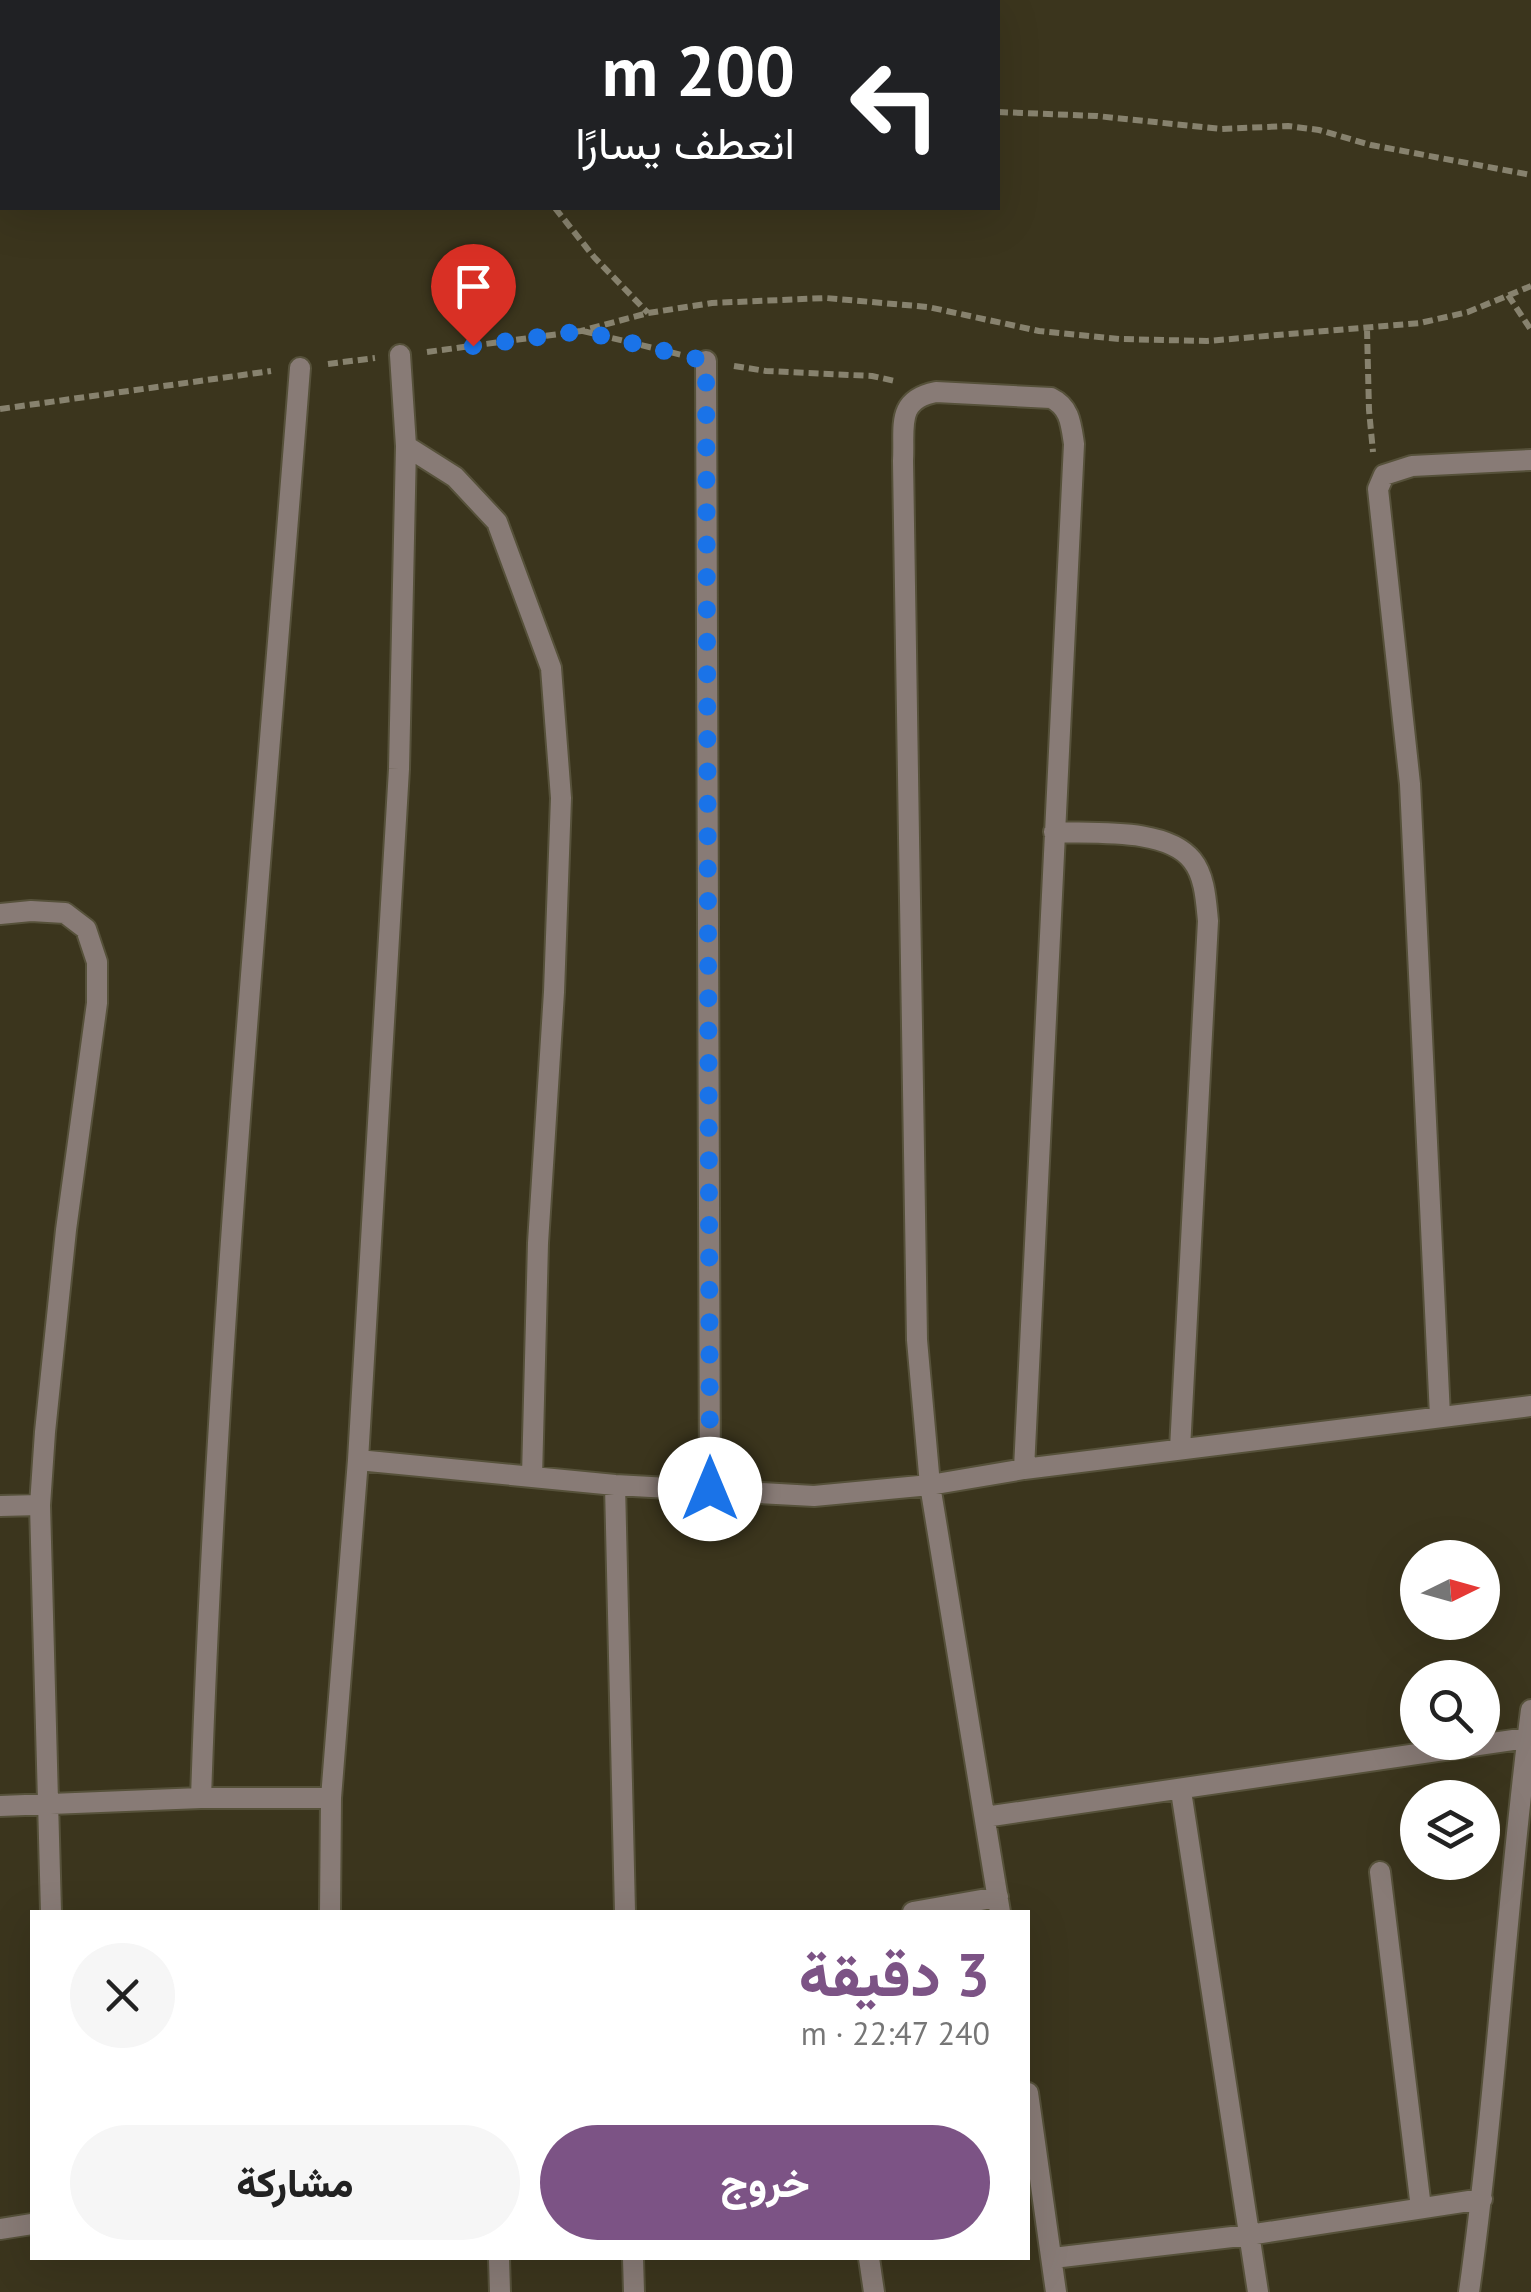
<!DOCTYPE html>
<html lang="ar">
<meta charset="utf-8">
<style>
body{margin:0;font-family:"PT Sans",Vazirmatn,sans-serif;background:#f6f6f6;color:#222;direction:rtl;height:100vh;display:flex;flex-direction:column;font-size:38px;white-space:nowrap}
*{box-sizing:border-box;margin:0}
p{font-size:32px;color:#767676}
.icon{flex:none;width:55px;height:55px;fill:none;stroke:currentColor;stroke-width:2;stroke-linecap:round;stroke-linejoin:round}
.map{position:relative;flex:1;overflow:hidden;direction:ltr}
.sheet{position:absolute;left:30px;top:1910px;width:1000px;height:350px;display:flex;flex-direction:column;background:#fff;border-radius:0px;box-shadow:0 10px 40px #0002;direction:rtl}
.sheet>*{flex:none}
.hud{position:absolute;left:0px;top:0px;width:1000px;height:210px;box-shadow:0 10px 40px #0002;direction:rtl;background:#202124;color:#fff;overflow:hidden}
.needle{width:65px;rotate:85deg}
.fabs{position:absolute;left:1400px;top:1540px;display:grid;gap:20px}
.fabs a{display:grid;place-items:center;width:100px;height:100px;border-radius:50%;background:#fff;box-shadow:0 10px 40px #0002;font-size:50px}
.pin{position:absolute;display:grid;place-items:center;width:85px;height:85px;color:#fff;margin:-102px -42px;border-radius:50% 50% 50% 0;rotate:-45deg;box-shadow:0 0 10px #0007}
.pin .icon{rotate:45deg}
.me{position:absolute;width:110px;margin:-55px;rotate:0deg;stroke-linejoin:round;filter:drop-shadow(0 0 8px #0008)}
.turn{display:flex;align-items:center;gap:35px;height:210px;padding:0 40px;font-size:45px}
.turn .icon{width:130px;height:130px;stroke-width:2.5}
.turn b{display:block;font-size:70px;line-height:85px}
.round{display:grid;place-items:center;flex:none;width:105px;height:105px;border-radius:52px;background:#f6f6f6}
.headline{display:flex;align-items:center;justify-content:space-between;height:170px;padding:0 40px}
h1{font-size:60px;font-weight:800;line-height:75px;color:#7c5385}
.button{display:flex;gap:20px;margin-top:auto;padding:20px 40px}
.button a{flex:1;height:115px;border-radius:60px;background:#7c5385;color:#fff;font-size:40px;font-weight:800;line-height:115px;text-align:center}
.button a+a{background:#f6f6f6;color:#222}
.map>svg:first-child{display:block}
</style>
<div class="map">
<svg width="1531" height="2292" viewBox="0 0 1531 2292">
<rect width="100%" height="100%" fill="#3b351d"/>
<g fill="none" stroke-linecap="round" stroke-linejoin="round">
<g stroke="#56513a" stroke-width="24">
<path id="minor" d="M 706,361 L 710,1489
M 406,446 L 455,477 L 497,522 L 551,668 L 561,798 L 554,992 L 538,1243 L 532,1477
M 1054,832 C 1092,834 1166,827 1192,860 C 1205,876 1206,901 1208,921 L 1180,1449
M 0,914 L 31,911 L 65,913 L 86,929 L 97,962 L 97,1003 L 66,1230 L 45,1432 L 40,1505 L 51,1912
M 1440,1416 L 1410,784 L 1378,489 L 1384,475 L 1412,466 L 1531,460
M 358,1460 L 615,1485 L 814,1496 L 930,1485 L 1024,1469 L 1531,1406
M 615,1485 L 625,1912
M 0,1506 L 40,1505
M 1181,1791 L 1258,2292
M 201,1798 C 217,1320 263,844 300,368
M 0,1806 L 201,1798 L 331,1798
M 985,1817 L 1527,1738
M 1380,1872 L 1421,2208
M 330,1912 L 331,1798 L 358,1460 L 399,769 L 406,446 L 400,355
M 913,1912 L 998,1897
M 1000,1912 L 930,1485 L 917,1340 L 903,461 C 905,427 895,400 936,392 L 1051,398 C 1070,407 1071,424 1074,444 L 1024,1469
M 1028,2093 L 1056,2292
M 0,2229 L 32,2224
M 499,2258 L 500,2292
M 633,2258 L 634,2292
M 869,2258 L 874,2292
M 1053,2258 L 1249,2235 L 1482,2199
M 1469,2292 C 1496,2099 1506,1904 1531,1710"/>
</g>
<path stroke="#87826e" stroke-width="6" stroke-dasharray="10 5" stroke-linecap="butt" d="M 998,112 L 1097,116 L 1221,129 L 1288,126 L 1319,130 L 1371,145 L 1531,175
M 0,180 L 2,180
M 555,208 L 594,257 L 648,313
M 1508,295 L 1531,330
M 1367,329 L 1369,410 L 1373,452
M 583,331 L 682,355
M 427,352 L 581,331 L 648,313 L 712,303 L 826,298 L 928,307 L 1039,331 L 1119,339 L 1207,341 L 1420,323 L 1468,312 L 1531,286
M 328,364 L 375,358
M 734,366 L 766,371 L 872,376 L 895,381
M 0,409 L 271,371"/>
<use href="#minor" stroke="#887b76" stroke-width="20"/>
</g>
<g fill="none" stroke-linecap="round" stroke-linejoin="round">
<path stroke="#1a73e8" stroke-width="18" stroke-dasharray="0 32.4" d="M 473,346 L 582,331 L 706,361 L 710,1489"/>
</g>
</svg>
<div class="fabs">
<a><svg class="needle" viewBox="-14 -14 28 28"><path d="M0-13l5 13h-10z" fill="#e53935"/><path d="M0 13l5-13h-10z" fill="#767676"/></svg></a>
<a><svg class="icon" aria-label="search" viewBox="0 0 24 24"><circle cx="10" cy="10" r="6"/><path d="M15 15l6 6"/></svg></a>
<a><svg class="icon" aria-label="layers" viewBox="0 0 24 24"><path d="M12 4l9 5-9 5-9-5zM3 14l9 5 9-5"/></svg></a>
</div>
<div class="pin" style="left:473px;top:346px;background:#d93025"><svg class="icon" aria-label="arrive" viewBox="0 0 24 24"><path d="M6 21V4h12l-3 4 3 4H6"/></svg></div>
<svg class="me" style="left:710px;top:1489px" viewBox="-20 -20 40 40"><circle r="19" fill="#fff"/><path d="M0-13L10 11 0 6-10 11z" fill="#1a73e8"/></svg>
<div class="hud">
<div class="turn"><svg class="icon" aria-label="left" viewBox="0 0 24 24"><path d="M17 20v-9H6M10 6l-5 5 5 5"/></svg><div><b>200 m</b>انعطف يسارًا</div></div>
</div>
<section class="sheet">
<div class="headline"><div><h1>3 دقيقة</h1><p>240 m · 22:47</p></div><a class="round"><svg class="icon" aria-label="close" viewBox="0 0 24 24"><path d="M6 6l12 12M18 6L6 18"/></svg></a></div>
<div class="button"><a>خروج</a><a>مشاركة</a></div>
</section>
</div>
